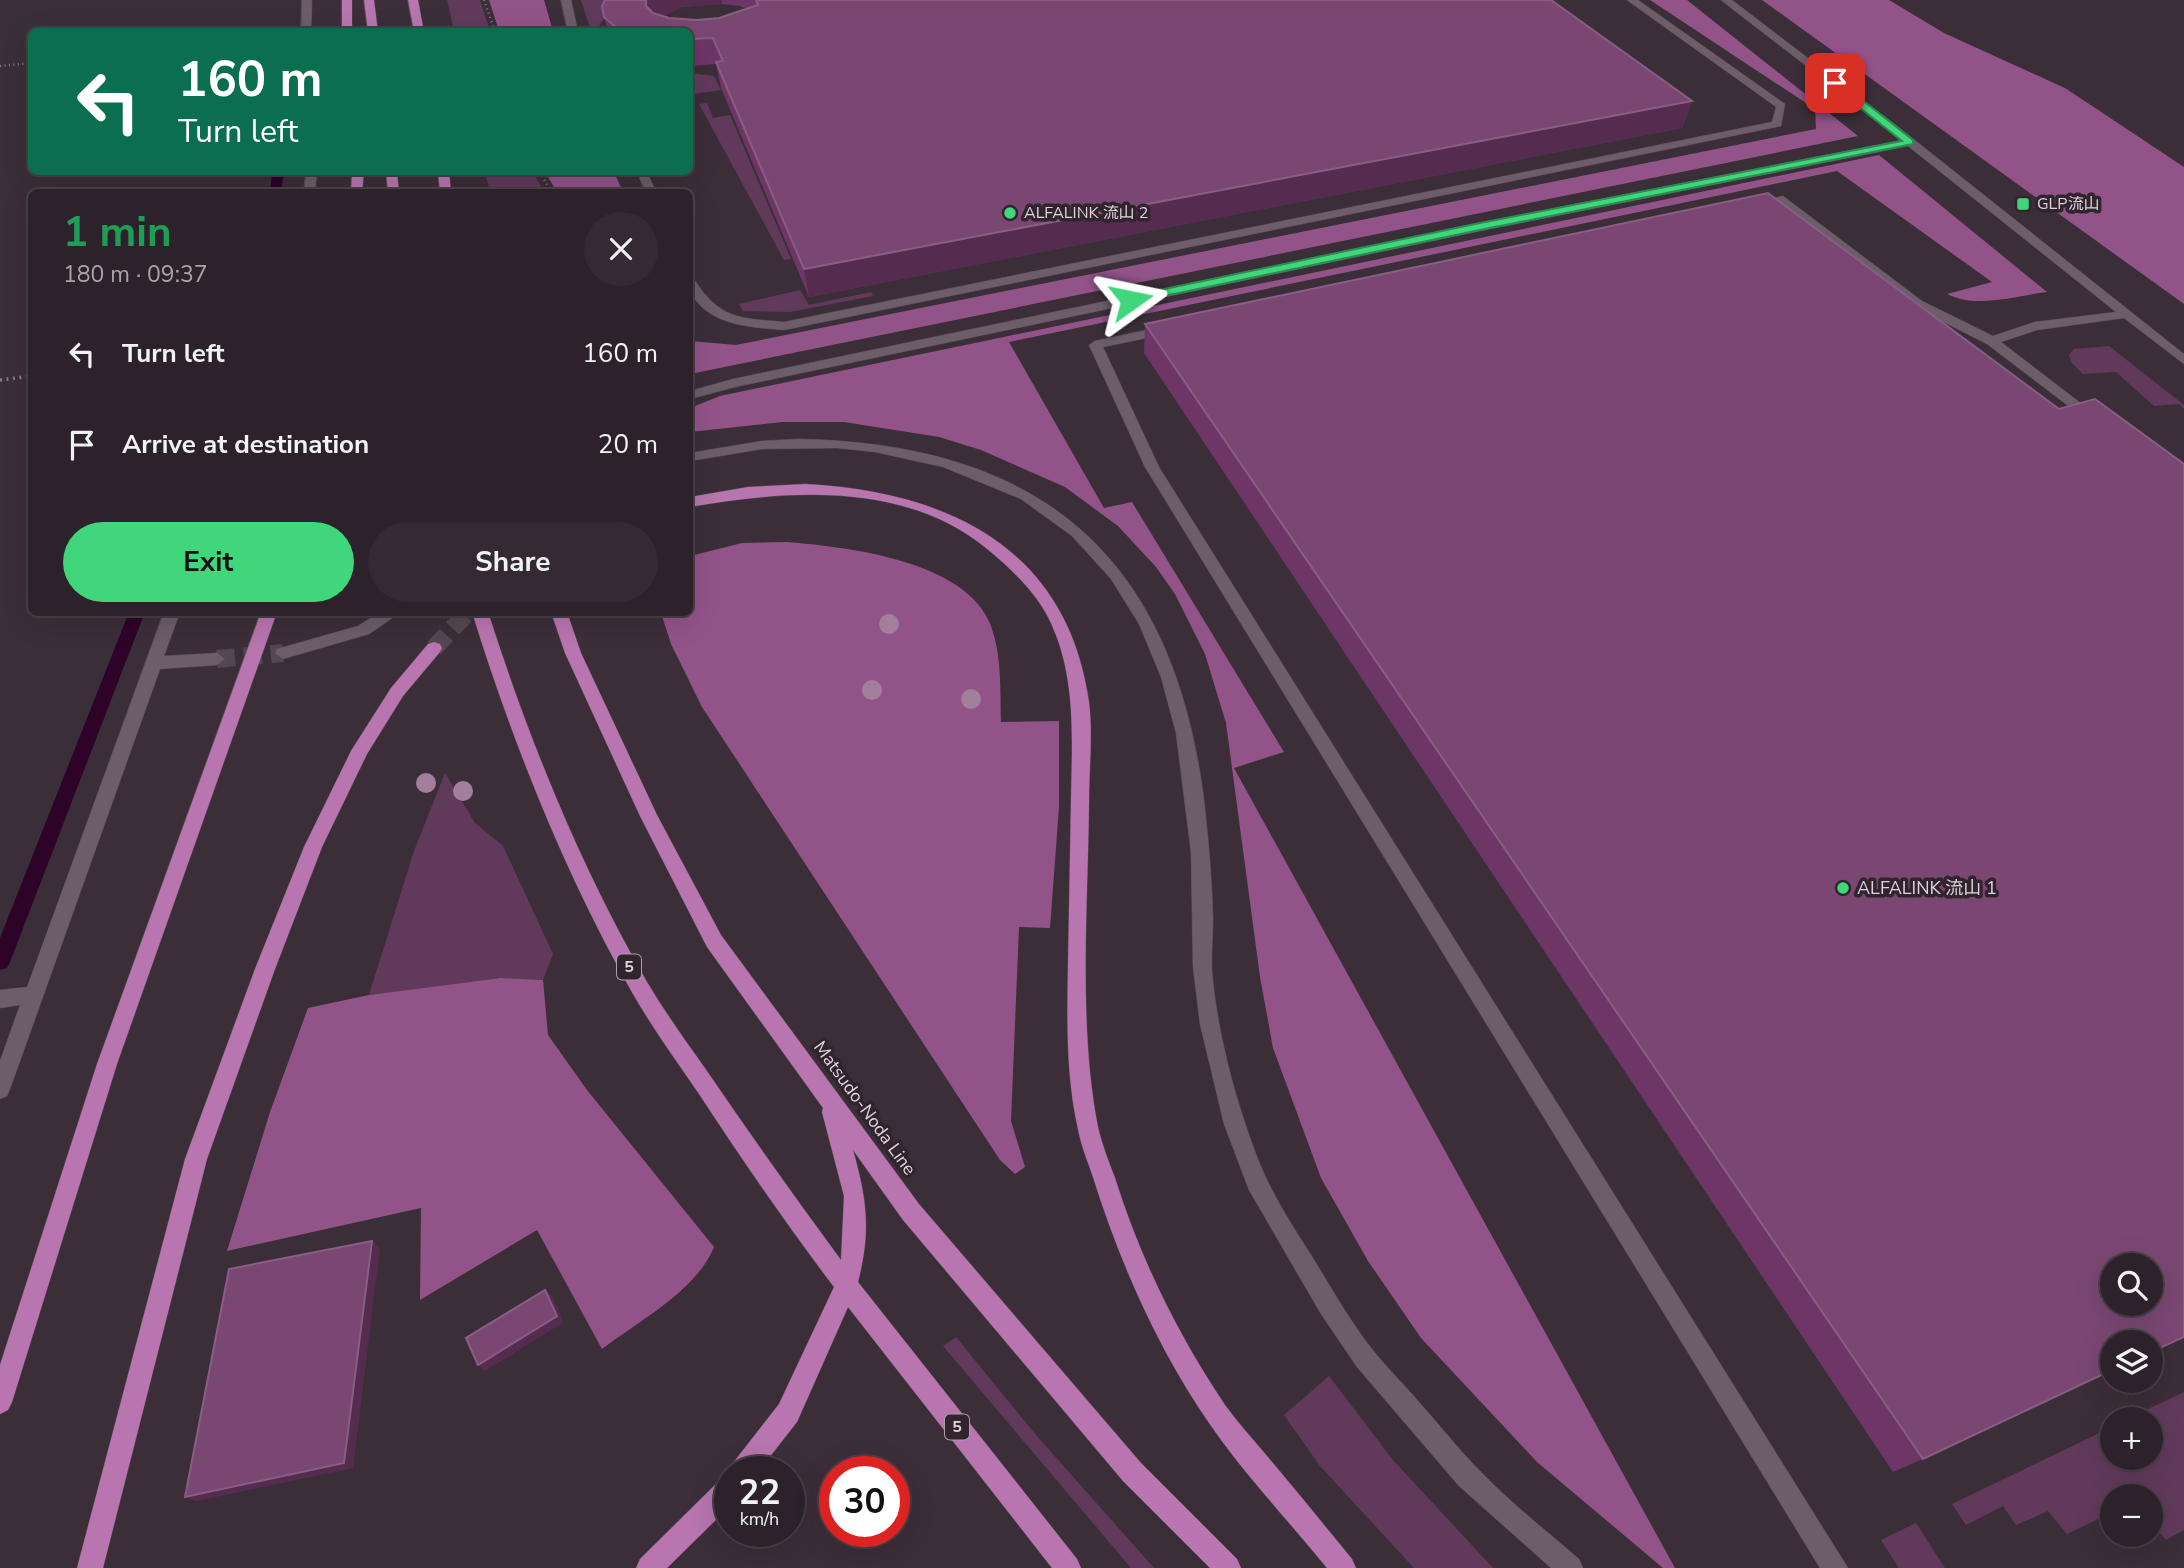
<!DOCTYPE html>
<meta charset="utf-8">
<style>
body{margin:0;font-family:"Nunito Sans","Noto Sans JP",sans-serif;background:#352a33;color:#f1f3f6;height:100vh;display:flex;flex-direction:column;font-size:26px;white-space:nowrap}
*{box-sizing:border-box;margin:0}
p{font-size:23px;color:#a7a4a9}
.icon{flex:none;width:38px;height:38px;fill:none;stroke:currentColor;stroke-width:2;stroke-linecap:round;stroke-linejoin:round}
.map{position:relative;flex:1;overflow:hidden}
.details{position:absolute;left:28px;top:189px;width:665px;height:427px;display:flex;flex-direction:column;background:#2d222b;border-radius:10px;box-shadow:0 7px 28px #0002,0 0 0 2px #483f47}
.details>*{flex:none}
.top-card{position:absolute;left:28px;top:28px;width:665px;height:147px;border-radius:10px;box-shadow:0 7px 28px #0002,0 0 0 2px #483f47;background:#0b6e4f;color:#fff;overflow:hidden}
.controls{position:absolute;left:2100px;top:1253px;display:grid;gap:14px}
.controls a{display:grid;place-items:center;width:63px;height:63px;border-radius:50%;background:#2d222b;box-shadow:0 7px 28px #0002,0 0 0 2px #483f47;font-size:35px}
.speed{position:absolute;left:714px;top:1456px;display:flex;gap:14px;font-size:35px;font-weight:700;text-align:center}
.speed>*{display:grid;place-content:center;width:91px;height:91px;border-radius:50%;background:#2d222b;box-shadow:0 7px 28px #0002,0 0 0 2px #483f47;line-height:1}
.speed small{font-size:18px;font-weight:400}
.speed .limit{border:10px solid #d22;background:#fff;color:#111}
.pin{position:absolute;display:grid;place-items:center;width:60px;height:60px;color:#fff;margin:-30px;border-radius:14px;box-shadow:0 4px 10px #0006}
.me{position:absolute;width:77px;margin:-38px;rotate:78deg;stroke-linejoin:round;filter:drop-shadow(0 0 5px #0008)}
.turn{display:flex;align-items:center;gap:24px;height:147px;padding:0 35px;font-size:32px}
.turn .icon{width:91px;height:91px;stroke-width:2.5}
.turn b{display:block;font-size:49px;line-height:60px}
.round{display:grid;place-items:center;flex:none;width:74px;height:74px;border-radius:37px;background:#352a33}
.headline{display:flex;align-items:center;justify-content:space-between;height:119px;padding:0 35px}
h1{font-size:42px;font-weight:700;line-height:52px;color:#1e9e55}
.button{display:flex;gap:14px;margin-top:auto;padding:14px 35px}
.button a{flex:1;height:80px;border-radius:42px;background:#40d77c;color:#111;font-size:28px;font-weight:700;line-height:80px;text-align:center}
.button a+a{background:#352a33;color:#f1f3f6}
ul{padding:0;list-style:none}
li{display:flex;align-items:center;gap:21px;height:91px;padding:0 35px}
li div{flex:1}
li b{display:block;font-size:26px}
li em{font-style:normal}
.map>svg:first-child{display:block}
</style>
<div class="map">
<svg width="2184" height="1568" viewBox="0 0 2184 1568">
<rect width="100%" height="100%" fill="#3c2e39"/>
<path fill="#613a5b" d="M 447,0 L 480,0 L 490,31 L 454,31 Z
M 581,0 L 629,0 L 607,14 L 595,32 L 591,31 Z
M 690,73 L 714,76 L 721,90 L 694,94 L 690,87 Z
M 707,103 L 713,118 L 730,115 L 791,259 L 784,260 L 699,104 Z
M 485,172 L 533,172 L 544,192 L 490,192 Z
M 800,290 L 809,305 L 871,292 L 873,296 L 790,312 L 743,311 L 739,304 Z
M 2109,346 L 2184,405 L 2184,409 L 2179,404 L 2154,406 L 2116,372 L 2083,374 L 2072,363 L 2069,355 L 2074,349 Z
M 445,773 L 475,823 L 503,846 L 553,954 L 543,980 L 500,978 L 369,995 L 414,851 Z
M 956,1337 L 1036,1435 L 1154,1568 L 1131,1568 L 943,1346 Z
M 1329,1376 L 1392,1459 L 1493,1568 L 1414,1568 L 1320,1466 L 1284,1415 Z
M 2184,1392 L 2184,1530 L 2166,1540 L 2151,1523 L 2151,1496 L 2112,1496 L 2112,1533 L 2100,1518 L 2067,1534 L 2048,1511 L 2016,1525 L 2003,1506 L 1966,1525 L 1952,1504 L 2112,1427 L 2112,1458 L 2151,1458 L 2151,1419 L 2127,1419 Z
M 1916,1523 L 1945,1568 L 1899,1568 L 1881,1540 Z"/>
<path fill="#925389" d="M 489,0 L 544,0 L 553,31 L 499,31 Z
M 1650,0 L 1687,0 L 1858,136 L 690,374 L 690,341 L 736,345 L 1816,129 L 1815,109 Z
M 1762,0 L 1889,0 L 1944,33 L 2065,88 L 2184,167 L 2184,304 Z
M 1879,155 L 2047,292 C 2016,296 1976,309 1947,294 L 1992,282 L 1837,171 L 1009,342 L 1104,508 L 1132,502 L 1284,752 L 1234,768 L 1675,1568 L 1663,1568 L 1537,1462 L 1421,1338 L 1368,1261 L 1321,1178 L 1273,1048 L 1260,977 L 1226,723 L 1205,654 L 1175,594 L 1156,567 L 1118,526 L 1065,487 L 981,450 L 939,437 L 844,422 L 783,422 L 690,432 L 690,408 L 720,396 Z
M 545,172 L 614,172 L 623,192 L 557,192 Z
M 787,542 C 846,547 967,560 991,626 C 1002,657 1000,690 1001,722 L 1059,721 L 1059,807 L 1050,928 L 1019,927 L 1011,1121 L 1025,1167 L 1015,1174 L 1000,1160 L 702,707 L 671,644 L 661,613 L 690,612 L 690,556 L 742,543 Z
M 500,978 L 543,980 L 548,1035 L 587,1090 L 714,1247 C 697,1290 639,1321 602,1349 L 537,1230 L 420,1300 L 421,1208 L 227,1251 L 270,1112 L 308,1008 L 369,995 Z"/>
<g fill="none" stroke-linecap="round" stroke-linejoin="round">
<path fill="#2e032a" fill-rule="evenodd" d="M 272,172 L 284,172 L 281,192 L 270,192 Z
M 129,612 L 145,612 L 10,962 L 7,968 L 0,970 L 0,938 Z"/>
<path stroke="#544751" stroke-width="18" stroke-dasharray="18 9" stroke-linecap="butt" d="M 217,659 L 283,653"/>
<path stroke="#544751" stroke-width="18" stroke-dasharray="18 9" stroke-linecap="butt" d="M 434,648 L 468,612"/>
<g stroke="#574b55" stroke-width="1">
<path id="minor" d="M 302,0 L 312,0 L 311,32 L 301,32 Z
M 561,0 L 571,0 L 578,32 L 568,32 Z
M 1627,0 L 1638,0 L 1785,104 L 1781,126 L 784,330 C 750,327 709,326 690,292 L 690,278 L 694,279 C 720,320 740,318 784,322 L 1772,122 L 1776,107 Z
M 1721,0 L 1732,0 L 1897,126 L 2184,354 L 2184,364 L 2124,318 L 2037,330 L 2001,342 L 2100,418 L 2098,421 L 2088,421 L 1987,344 L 1914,307 L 1777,202 L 1754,207 L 1748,204 L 1783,196 L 1922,301 L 1993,336 L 2035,322 L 2116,312 L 1908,146 L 1475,232 L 735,387 L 690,399 L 690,391 L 733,379 L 1475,224 L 1902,140 Z
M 306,172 L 317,172 L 315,192 L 304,192 Z
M 637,172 L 647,172 L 656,192 L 646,192 Z
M 1166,326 L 1172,330 L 1171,333 L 1103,347 L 1159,467 L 1848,1568 L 1820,1568 L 1145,467 L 1089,345 L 1095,341 Z
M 799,439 C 1039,444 1170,553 1203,792 C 1208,834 1212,877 1213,919 C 1213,937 1211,954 1212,971 C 1217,1030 1233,1091 1253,1146 C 1267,1187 1290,1222 1313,1258 C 1330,1286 1346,1314 1365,1340 C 1381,1362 1401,1381 1419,1402 C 1442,1428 1464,1456 1489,1480 C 1517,1508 1549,1533 1579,1559 L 1583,1568 L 1551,1568 L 1459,1486 L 1357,1367 L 1321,1314 L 1249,1190 L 1224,1124 L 1200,1024 L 1193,967 L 1191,852 L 1176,733 L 1161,677 L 1139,624 L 1111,579 L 1072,536 L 1021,499 L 943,467 L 875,452 L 837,448 L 762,449 L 690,461 L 690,453 L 762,441 Z
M 164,612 L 180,612 L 164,656 L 217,653 L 225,659 L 217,665 L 160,669 L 10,1089 L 7,1096 L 0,1099 L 0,1061 L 20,1005 L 0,1008 L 0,990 L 27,987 Z
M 380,612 L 401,612 L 369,634 L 283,659 L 275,653 L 277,649 L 358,626 Z"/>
</g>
<g stroke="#574b55" stroke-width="1">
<path id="major" d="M 342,0 L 352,0 L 352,32 L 342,32 Z
M 364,0 L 374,0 L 378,32 L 368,32 Z
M 408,0 L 418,0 L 424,32 L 414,32 Z
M 352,172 L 364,172 L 362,192 L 351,192 Z
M 386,172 L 397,172 L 399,192 L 388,192 Z
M 438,172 L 449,172 L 451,192 L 440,192 Z
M 806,484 C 949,492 1067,548 1089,702 C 1093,734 1089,770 1089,802 C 1088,906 1078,1026 1098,1127 C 1102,1145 1109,1162 1115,1178 C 1140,1258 1178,1335 1225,1405 C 1238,1423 1253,1439 1267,1456 C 1296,1490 1324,1525 1352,1559 L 1356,1568 L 1327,1568 C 1288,1520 1244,1474 1209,1423 C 1158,1349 1120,1263 1093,1177 C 1088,1162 1081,1146 1078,1129 C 1066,1076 1067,1020 1068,965 C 1069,910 1070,855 1071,800 C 1072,738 1077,674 1048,617 C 1034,590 1009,567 986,548 C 904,481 787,490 690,507 L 690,497 L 748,487 Z
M 261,612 L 277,612 L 117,1064 L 12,1402 L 8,1410 L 0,1414 L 0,1365 L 97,1064 Z
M 472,612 L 488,612 C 529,740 580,866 647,982 C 666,1014 688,1044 709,1074 C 752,1137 796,1199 841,1260 L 844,1196 L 822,1112 L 823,1108 L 707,947 L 640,816 L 565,653 L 551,612 L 567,612 L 581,653 L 657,815 L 721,935 L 919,1204 L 1141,1463 L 1237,1559 L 1241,1568 L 1210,1568 L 1123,1481 L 903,1220 L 853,1150 C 867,1200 871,1231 858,1282 L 1077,1559 L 1081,1568 L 1052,1568 L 848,1307 L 797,1422 L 758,1472 L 730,1472 L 733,1463 L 779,1404 L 834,1287 C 786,1224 741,1158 697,1091 C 675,1059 652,1027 633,994 C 565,874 513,744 472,612 Z
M 434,642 L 440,644 L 442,648 L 440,652 L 403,696 L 367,754 L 322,847 L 275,969 L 207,1159 L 103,1568 L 77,1568 L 185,1159 L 255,969 L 304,847 L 351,751 L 391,688 L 428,644 Z
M 730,1476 L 730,1506 L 667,1568 L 636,1568 L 640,1559 L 721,1479 Z"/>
</g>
<path stroke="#867b84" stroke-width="2.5" stroke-dasharray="1 3.5" stroke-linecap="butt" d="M 484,0 L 495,32
M 0,66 L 32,63
M 540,172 L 551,192"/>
<path stroke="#867b84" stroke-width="3.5" stroke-dasharray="2 4.5" stroke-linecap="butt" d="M 0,380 L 32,376"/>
<use href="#minor" fill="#6c5d69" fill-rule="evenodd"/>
<use href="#major" fill="#b875af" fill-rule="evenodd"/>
</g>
<g fill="#a37f9d">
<circle cx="889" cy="624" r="10"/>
<circle cx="872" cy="690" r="10"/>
<circle cx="971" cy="699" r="10"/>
<circle cx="426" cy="783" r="10"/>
<circle cx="463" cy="791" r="10"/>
</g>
<path fill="#6d3667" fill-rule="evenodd" d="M 605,0 L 1551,0 L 1692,101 L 1682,128 L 809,297 L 721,88 L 716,64 L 690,66 L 690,32 L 608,32 L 604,17 ZM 722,4 L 740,6 L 747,9 L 719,18 L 697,20 L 669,18 L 663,16 L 682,7 Z
M 1145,324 L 2059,409 L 1923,1459 L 1893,1472 L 1144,353 Z"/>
<path fill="#552c4f" d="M 646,0 L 722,0 L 722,4 L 682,7 L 666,14 L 652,25 L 646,6 Z
M 1692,101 L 1682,128 L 809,297 L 804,269 Z
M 372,1241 L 380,1248 L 353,1468 L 197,1501 L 185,1497 Z
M 545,1290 L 552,1296 L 564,1322 L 485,1371 L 478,1365 Z"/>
<path fill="#7a4773" stroke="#895d84" stroke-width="2" fill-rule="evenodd" d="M 605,0 L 646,0 L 646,6 L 653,13 L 669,18 L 697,20 L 719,18 L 758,5 L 756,0 L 1551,0 L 1692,101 L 804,269 L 716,62 L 723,61 L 713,38 L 690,39 L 690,32 L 628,32 L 617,28 L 604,17 L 602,6 Z
M 1768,193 L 2059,409 L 2095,399 L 2184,464 L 2184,1337 L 2151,1352 L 2151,1342 L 2112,1342 L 2112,1370 L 1923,1459 L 1145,324 ZM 2112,1265 L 2151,1265 L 2151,1304 L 2112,1304 Z
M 372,1241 L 344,1463 L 185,1497 L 229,1269 Z
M 545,1290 L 557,1316 L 478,1365 L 466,1338 Z"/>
<path fill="#40d77c" stroke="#2a8c51" stroke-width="2" d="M 1831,81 L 1838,81 L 1913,140 L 1913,144 L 1475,231 L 1131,303 L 1125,300 L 1131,296 L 1475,224 L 1902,141 L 1831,85 Z"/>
<g fill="#40d77c" stroke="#31242f" stroke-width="2.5">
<rect x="2016" y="197" width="14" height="14" rx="3.5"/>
<circle cx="1010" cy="213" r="7"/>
<circle cx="1843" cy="888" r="7"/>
</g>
<g text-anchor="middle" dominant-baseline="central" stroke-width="7" stroke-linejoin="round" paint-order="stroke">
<g font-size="16" fill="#ded5dc" stroke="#31242f" text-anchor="start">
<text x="2037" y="204">GLP流山</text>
<text x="1024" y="213">ALFALINK 流山 2</text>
</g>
<g fill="#31242f" stroke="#aaa0a8" stroke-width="2">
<rect x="617" y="954.5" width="24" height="25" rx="5"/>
<rect x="945" y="1414.5" width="24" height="25" rx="5"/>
</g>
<g font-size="16" font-weight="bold" fill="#ded5dc">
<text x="629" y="967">5</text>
<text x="957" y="1427">5</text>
</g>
<g font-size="18" fill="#ded5dc" stroke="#31242f" text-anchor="start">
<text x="1857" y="888">ALFALINK 流山 1</text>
</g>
<g font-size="18" fill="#ded5dc" stroke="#31242f">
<text transform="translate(865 1108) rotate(54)">Matsudo-Noda Line</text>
</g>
</g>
</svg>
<div class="controls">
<a><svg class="icon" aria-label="search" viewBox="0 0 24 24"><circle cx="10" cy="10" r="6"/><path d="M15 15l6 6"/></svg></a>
<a><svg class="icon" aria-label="layers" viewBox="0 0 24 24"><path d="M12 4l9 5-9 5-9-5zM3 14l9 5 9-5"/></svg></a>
<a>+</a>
<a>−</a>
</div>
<div class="speed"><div>22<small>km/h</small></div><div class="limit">30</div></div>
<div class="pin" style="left:1835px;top:83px;background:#d93025"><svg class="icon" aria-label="arrive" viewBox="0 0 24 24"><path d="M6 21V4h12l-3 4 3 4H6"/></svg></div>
<svg class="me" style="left:1131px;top:300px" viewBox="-20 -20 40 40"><path d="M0-17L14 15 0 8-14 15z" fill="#40d77c" stroke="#fff" stroke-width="4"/></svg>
<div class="top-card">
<div class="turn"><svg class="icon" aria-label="left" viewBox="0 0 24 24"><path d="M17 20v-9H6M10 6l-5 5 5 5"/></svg><div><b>160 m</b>Turn left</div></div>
</div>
<section class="details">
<div class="headline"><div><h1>1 min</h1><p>180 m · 09:37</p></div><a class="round"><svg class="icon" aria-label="close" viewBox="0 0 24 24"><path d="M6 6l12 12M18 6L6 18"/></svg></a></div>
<ul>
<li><svg class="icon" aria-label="left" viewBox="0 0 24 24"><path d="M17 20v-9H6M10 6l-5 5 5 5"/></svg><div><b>Turn left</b></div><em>160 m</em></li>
<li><svg class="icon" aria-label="arrive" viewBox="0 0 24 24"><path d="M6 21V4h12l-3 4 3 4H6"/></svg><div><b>Arrive at destination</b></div><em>20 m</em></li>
</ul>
<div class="button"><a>Exit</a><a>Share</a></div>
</section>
</div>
